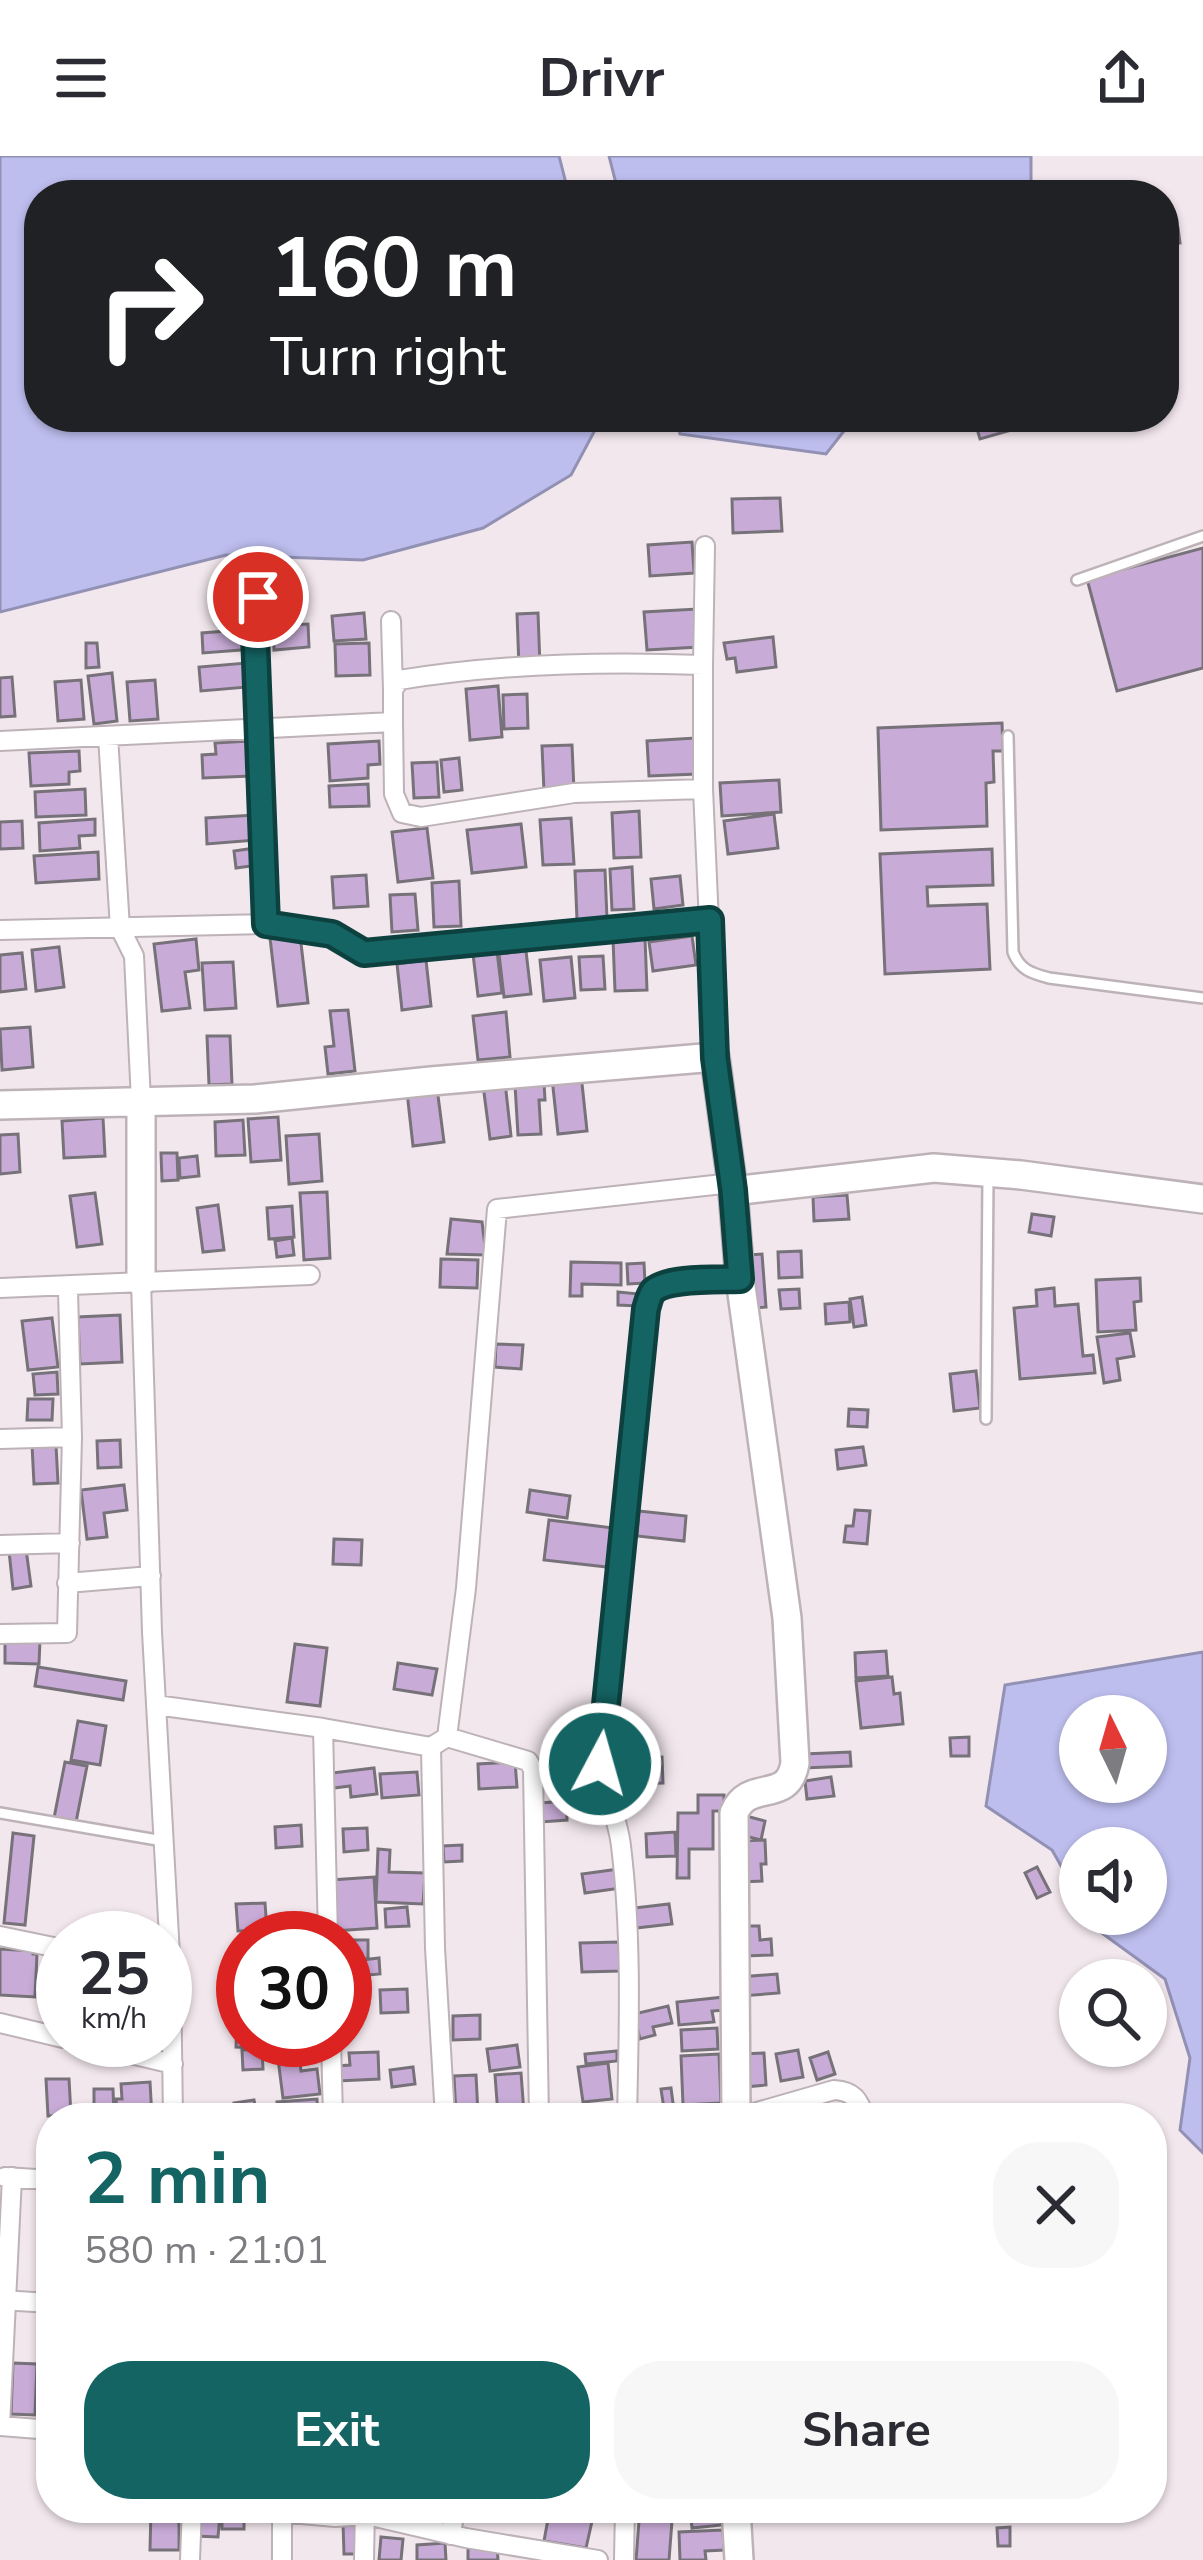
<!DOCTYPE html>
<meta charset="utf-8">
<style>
body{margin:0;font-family:"Nunito Sans",sans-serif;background:#f7f7f7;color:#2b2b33;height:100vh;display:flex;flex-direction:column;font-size:45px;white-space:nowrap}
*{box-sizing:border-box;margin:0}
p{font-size:39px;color:#7c7c81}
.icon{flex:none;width:66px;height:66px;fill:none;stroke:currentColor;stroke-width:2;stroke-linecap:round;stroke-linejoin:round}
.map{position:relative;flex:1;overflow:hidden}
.sheet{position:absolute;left:36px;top:1947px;width:1131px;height:420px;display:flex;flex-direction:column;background:#fff;border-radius:48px;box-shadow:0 3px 9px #0004}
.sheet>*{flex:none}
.guide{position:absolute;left:24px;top:24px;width:1155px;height:252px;border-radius:48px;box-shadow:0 3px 9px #0004;background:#202124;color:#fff;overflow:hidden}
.needle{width:78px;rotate:355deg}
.tools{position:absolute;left:1059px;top:1539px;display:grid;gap:24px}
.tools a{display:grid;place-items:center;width:108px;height:108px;border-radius:50%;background:#fff;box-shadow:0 3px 9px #0004;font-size:60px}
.speed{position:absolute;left:36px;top:1755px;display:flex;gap:24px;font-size:60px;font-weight:700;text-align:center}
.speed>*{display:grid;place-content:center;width:156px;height:156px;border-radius:50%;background:#fff;box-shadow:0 3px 9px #0004;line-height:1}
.speed small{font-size:30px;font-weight:400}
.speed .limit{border:18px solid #d22;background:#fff;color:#111}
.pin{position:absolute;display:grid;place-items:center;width:102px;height:102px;color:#fff;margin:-51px;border:6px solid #fff;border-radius:50%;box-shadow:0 3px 12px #0007}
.me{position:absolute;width:132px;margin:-66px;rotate:6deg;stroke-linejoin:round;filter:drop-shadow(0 0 9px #0008)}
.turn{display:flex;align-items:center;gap:42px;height:252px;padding:0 48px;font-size:54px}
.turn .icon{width:156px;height:156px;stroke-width:2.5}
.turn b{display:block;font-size:84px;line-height:102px}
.round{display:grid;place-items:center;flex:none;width:126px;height:126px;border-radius:48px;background:#f7f7f7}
.headline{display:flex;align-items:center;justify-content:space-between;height:204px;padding:0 48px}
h1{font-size:72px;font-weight:700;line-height:90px;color:#146463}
.action{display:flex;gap:24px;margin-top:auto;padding:24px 48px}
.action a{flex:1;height:138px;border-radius:48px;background:#146463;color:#fff;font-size:48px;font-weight:700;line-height:138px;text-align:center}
.action a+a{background:#f7f7f7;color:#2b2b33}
header{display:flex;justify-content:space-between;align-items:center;height:156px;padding:0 48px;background:#fff;font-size:54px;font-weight:700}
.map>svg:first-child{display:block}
</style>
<header><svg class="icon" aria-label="menu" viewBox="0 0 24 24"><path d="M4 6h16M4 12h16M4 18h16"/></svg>Drivr<svg class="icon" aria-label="share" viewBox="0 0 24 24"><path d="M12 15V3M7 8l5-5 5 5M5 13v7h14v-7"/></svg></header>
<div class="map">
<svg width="1203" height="2404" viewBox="0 0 1203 2404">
<rect width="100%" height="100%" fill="#f2e7ed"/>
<path fill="#bdbeee" stroke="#9291b4" stroke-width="3" fill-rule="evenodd" d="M 0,0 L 559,0 L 569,39 L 39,39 L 39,261 L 602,261 L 571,319 L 483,372 L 363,404 L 226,399 L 0,456 Z
M 609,0 L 1031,0 L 1031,39 L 619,39 Z
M 676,261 L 855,261 L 826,298 L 680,278 Z
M 1203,1496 L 1203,1997 L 1180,1974 L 1190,1902 L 1165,1823 L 1099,1775 L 1089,1758 L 1146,1758 L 1146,1692 L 1080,1692 L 1080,1743 L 1052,1694 L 986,1650 L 1005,1529 ZM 1080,1560 L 1146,1560 L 1146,1626 L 1080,1626 Z"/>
<path fill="#c8acd7" stroke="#77727a" stroke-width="3" d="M 1178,72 L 1180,87 L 1164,89 L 1164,73 Z
M 954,261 L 1011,261 L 1015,273 L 980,283 L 975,266 L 956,270 Z
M 780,342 L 782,375 L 733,377 L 732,343 Z
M 692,386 L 694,417 L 650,420 L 648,389 Z
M 1203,392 L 1203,512 L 1117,535 L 1087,423 Z
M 697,453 L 699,491 L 647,494 L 644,456 Z
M 364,457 L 366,483 L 334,485 L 332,460 Z
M 538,457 L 540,510 L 519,511 L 517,458 Z
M 308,468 L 309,491 L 274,494 L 273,470 Z
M 252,473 L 253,493 L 203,497 L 202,477 Z
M 773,481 L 776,511 L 737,516 L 735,502 L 727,503 L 724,487 Z
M 86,487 L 97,487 L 99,511 L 86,512 Z
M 369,487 L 370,519 L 336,520 L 335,488 Z
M 246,507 L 248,531 L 201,535 L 199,511 Z
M 112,517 L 117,565 L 94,568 L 88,520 Z
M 12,521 L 15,560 L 0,561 L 0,522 Z
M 81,524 L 84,563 L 58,565 L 55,526 Z
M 155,524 L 158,563 L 130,565 L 127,526 Z
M 498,530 L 502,581 L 470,584 L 466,533 Z
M 527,538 L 528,572 L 504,573 L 503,539 Z
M 1002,567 L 1003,595 L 993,595 L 994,626 L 986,627 L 987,670 L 881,674 L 878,572 Z
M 695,582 L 697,618 L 649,620 L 647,585 Z
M 249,585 L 251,620 L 203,622 L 202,599 L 216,598 L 215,587 Z
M 379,585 L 380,608 L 368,609 L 368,622 L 330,625 L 328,588 Z
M 572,589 L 574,634 L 544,635 L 542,590 Z
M 79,595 L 80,615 L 69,616 L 69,628 L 31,630 L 29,597 Z
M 459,602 L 462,634 L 444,636 L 441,604 Z
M 437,606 L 439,641 L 414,642 L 412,607 Z
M 779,624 L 781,656 L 722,660 L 720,627 Z
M 368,628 L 369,650 L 330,651 L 329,630 Z
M 85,633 L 86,659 L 36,661 L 35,636 Z
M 639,655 L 641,701 L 614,702 L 612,657 Z
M 774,658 L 778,692 L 728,698 L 724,665 Z
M 255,659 L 257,684 L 207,688 L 206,662 Z
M 571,662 L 574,708 L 543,709 L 540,664 Z
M 95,663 L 95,679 L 79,680 L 80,692 L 40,695 L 39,667 Z
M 22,665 L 23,692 L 0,693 L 0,666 Z
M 521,668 L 526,711 L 472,717 L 467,674 Z
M 427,672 L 433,722 L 398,726 L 392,676 Z
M 255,692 L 257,709 L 236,712 L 234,695 Z
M 992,693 L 993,729 L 927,731 L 928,750 L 987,748 L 990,813 L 885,818 L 880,698 Z
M 98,696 L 99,723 L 36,727 L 34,700 Z
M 632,711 L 634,753 L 612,754 L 610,713 Z
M 605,714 L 607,763 L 577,764 L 575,715 Z
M 366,719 L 368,750 L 334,752 L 332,721 Z
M 680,720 L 683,749 L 654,753 L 651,723 Z
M 459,725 L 461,770 L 434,771 L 432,727 Z
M 415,738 L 418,774 L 392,776 L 390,739 Z
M 300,779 L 308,847 L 278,850 L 270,782 Z
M 692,780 L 696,809 L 653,815 L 649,786 Z
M 645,782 L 647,834 L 615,835 L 613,783 Z
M 196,783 L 199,814 L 185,816 L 190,852 L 162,855 L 154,788 Z
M 59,791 L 64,831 L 36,835 L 32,794 Z
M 497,795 L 502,837 L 478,840 L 473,798 Z
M 526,795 L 531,838 L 504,841 L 499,798 Z
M 22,797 L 26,833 L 0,836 L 0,799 Z
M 603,800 L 605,833 L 581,834 L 579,801 Z
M 571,801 L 575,842 L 544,845 L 540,804 Z
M 426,804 L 431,850 L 402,854 L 397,808 Z
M 233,806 L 236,852 L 205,854 L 202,807 Z
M 348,854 L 355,915 L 328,918 L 325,891 L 334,890 L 330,855 Z
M 506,856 L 510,901 L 478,904 L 473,860 Z
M 30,871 L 33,911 L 2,914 L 0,873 Z
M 207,880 L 230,880 L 232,928 L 209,929 Z
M 581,918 L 587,975 L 558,978 L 552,922 Z
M 505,926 L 511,980 L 490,983 L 483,929 Z
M 544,927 L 545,944 L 539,944 L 541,978 L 518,979 L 515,929 Z
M 437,932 L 444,986 L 413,990 L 407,936 Z
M 278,961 L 281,1004 L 251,1006 L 248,963 Z
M 103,962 L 105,1000 L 64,1002 L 62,965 Z
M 243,964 L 245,999 L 216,1000 L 215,966 Z
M 18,978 L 20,1016 L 0,1018 L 0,979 Z
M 319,978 L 322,1025 L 289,1028 L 286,980 Z
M 161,997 L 177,997 L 178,1024 L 162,1025 Z
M 197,1000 L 199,1020 L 180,1022 L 179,1002 Z
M 327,1036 L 330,1102 L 304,1104 L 300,1037 Z
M 95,1037 L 102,1088 L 77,1091 L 70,1040 Z
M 847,1039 L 849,1063 L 814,1065 L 813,1041 Z
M 218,1049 L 224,1094 L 203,1096 L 197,1052 Z
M 292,1050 L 294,1081 L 269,1083 L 267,1052 Z
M 1032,1058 L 1054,1061 L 1051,1080 L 1029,1076 Z
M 451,1063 L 482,1066 L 486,1099 L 447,1098 Z
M 292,1082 L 294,1099 L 277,1101 L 275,1085 Z
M 801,1095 L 802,1121 L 779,1122 L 778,1096 Z
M 762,1098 L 766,1151 L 753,1152 L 749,1099 Z
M 441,1103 L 478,1104 L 477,1132 L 440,1131 Z
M 571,1106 L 621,1107 L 621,1129 L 582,1128 L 582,1140 L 570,1140 Z
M 644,1107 L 645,1127 L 628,1128 L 627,1108 Z
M 1140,1122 L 1141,1145 L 1134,1146 L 1136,1174 L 1098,1176 L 1096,1124 Z
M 1054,1132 L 1055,1150 L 1078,1148 L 1083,1200 L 1093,1199 L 1095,1217 L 1020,1223 L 1014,1152 L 1037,1150 L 1036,1134 Z
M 799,1133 L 800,1152 L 781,1153 L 779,1134 Z
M 618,1136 L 639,1138 L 638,1150 L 618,1149 Z
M 862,1141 L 866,1169 L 854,1171 L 850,1143 Z
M 849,1146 L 850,1166 L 826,1168 L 825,1148 Z
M 120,1159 L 122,1206 L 80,1208 L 78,1161 Z
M 52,1162 L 58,1211 L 28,1214 L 22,1165 Z
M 1130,1177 L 1134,1200 L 1117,1203 L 1120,1224 L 1104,1227 L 1097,1181 Z
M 496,1188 L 523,1189 L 521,1213 L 495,1211 Z
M 976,1215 L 980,1252 L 954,1255 L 950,1218 Z
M 57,1216 L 58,1238 L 35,1239 L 33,1218 Z
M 28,1243 L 53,1243 L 52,1264 L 27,1264 Z
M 849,1253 L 868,1254 L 867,1271 L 848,1270 Z
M 120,1284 L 121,1311 L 98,1312 L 97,1285 Z
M 32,1289 L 56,1289 L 58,1327 L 34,1328 Z
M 863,1291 L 866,1309 L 838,1313 L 836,1294 Z
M 124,1329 L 127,1354 L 104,1357 L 107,1381 L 87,1383 L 81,1334 Z
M 530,1334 L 570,1340 L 567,1362 L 527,1356 Z
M 855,1354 L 870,1355 L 867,1388 L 844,1386 L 846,1370 L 853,1370 Z
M 639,1355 L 686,1360 L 684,1385 L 637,1380 Z
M 549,1364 L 621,1373 L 616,1412 L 544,1404 Z
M 334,1383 L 362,1384 L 361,1409 L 333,1408 Z
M 26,1393 L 31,1430 L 13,1433 L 9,1395 Z
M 5,1483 L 40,1484 L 39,1508 L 5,1507 Z
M 295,1488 L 327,1492 L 320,1550 L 287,1546 Z
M 886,1495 L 888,1520 L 856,1522 L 855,1497 Z
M 398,1507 L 437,1513 L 432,1539 L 394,1533 Z
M 38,1511 L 126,1525 L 123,1544 L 35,1530 Z
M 892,1521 L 894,1538 L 900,1537 L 903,1568 L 861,1572 L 856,1525 Z
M 78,1565 L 106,1570 L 100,1609 L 71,1604 Z
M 969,1581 L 969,1600 L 951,1600 L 950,1582 Z
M 850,1596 L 851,1610 L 804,1612 L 804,1598 Z
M 662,1601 L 663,1627 L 623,1628 L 622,1602 Z
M 65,1606 L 87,1610 L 76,1666 L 54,1662 Z
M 515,1606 L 517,1631 L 479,1633 L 478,1608 Z
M 374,1612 L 377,1638 L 351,1641 L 350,1630 L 334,1632 L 332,1617 Z
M 417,1616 L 419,1639 L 382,1642 L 380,1618 Z
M 831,1621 L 834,1640 L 807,1643 L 805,1625 Z
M 698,1639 L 724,1639 L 724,1655 L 713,1655 L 713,1693 L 689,1693 L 689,1722 L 677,1722 L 678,1657 L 698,1657 Z
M 566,1645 L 567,1664 L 541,1666 L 540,1647 Z
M 746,1660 L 765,1665 L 761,1684 L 741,1679 Z
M 301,1669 L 302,1690 L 276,1692 L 275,1671 Z
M 367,1672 L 368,1694 L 344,1696 L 343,1673 Z
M 675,1676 L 676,1700 L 647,1701 L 646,1678 Z
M 13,1677 L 34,1680 L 25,1769 L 4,1767 Z
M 765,1684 L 766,1708 L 761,1708 L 762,1725 L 742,1726 L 741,1685 Z
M 462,1689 L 462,1705 L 444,1706 L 443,1690 Z
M 378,1693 L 390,1694 L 389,1716 L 425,1717 L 423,1748 L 376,1746 Z
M 1037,1711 L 1050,1736 L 1037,1742 L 1025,1717 Z
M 619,1713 L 621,1732 L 585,1737 L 582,1718 Z
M 374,1721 L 377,1772 L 334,1775 L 331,1724 Z
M 265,1747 L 267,1774 L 238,1775 L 236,1748 Z
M 669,1748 L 672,1768 L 636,1772 L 634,1752 Z
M 407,1751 L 409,1770 L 386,1771 L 385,1753 Z
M 743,1770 L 759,1770 L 760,1784 L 771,1783 L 772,1799 L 745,1800 Z
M 345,1784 L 368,1784 L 368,1803 L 345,1802 Z
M 619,1786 L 620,1815 L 582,1816 L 580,1787 Z
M 0,1793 L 33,1795 L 33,1798 L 37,1798 L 35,1841 L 0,1839 Z
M 49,1798 L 63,1800 L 63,1847 L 42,1844 Z
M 379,1802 L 380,1818 L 345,1821 L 345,1806 Z
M 777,1818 L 779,1837 L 741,1840 L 740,1821 Z
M 407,1833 L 408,1856 L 381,1857 L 380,1834 Z
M 724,1841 L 725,1854 L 712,1855 L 714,1866 L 679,1869 L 677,1846 Z
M 668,1850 L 672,1867 L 653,1871 L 655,1879 L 640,1883 L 634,1858 Z
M 237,1859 L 243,1859 L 243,1884 L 266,1884 L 266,1892 L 236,1891 Z
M 480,1859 L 480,1883 L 453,1884 L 453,1860 Z
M 717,1872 L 718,1893 L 682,1895 L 681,1874 Z
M 517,1889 L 520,1911 L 490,1915 L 487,1893 Z
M 262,1893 L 263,1913 L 243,1914 L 242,1894 Z
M 298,1893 L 301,1915 L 317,1913 L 320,1938 L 283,1942 L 277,1895 Z
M 798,1894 L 803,1921 L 781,1925 L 776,1898 Z
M 617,1895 L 617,1905 L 586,1908 L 585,1898 Z
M 378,1896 L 379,1923 L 338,1925 L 337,1910 L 350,1909 L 349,1897 Z
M 828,1896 L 835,1918 L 817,1924 L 810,1902 Z
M 764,1897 L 766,1929 L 744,1931 L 742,1898 Z
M 719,1898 L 721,1947 L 683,1949 L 681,1900 Z
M 608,1907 L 612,1943 L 583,1946 L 578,1911 Z
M 413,1911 L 415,1928 L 392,1931 L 390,1914 Z
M 521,1917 L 524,1957 L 498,1959 L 495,1919 Z
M 476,1919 L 478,1958 L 456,1959 L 454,1920 Z
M 46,1923 L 69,1923 L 71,1959 L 48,1960 Z
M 150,1926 L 152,1962 L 117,1962 L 116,1943 L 122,1943 L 121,1928 Z
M 671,1932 L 675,1962 L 638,1962 L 638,1957 L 664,1953 L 661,1933 Z
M 94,1933 L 113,1933 L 114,1961 L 94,1961 Z
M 317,1943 L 318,1962 L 278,1962 L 277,1946 Z
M 254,1944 L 257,1958 L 236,1962 L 234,1947 Z
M 614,1949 L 616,1962 L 582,1962 L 581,1952 Z
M 718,1949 L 718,1962 L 679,1962 L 679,1951 Z
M 13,2207 L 37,2208 L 35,2259 L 11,2258 Z
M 550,2352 L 595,2352 L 586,2392 L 544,2385 Z
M 640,2352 L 673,2352 L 669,2404 L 636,2404 Z
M 690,2352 L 721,2352 L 722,2369 L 692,2372 Z
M 151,2354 L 179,2355 L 179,2394 L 150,2394 Z
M 197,2357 L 220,2358 L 218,2381 L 195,2380 Z
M 244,2358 L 244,2373 L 222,2373 L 222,2359 Z
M 343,2367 L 356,2367 L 357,2398 L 344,2398 Z
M 1010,2371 L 1010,2390 L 998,2390 L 997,2372 Z
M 723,2374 L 724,2394 L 705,2395 L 706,2404 L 680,2404 L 679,2376 Z
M 381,2381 L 403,2383 L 401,2404 L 379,2404 Z
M 445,2387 L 446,2404 L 417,2404 L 417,2389 Z
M 497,2390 L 498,2404 L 468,2404 L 468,2391 Z"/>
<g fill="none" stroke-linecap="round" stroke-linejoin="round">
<g stroke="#bdb2b8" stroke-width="14">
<path id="lane" d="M 1077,424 L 1203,380
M 1008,580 L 1013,796 C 1020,814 1031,817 1049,822 L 1203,842
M 986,1263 L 988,1022
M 0,1657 L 163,1685
M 938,2352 L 940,2356"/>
</g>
<g stroke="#bdb2b8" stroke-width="22">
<path id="street" d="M 391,465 L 393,534
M 703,509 L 705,390
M 393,566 L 393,534 L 399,524 C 498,508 603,505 703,509 L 703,633 L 715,901
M 108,580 L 120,772 L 134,800 L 141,945
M 0,585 L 393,566 L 394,638 L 402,657 L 421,661 L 574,637 L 703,633
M 266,768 L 333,778 L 364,797 L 709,764
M 0,774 L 266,768 L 255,478 L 258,441
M 141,1126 L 152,1476 L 171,1817 L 173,1962
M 0,1132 L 310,1119
M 0,1283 L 72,1281
M 0,1389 L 70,1387
M 67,1427 L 151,1420
M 0,1478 L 67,1477 L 72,1281 L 68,1135
M 156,1549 L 323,1572 L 431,1591 L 447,1581 L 466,1432 L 497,1053 L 732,1027
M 323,1572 L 328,1782
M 447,1581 L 528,1605 L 533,1613 L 539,1962
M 431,1591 L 435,1792 L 445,1962
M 0,1780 L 63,1793
M 0,1867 L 63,1882
M 71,1884 L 173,1908
M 331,1884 L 333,1962
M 627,1962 C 629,1871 632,1780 621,1690 C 618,1661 604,1637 600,1608 L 645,1153 C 647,1147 649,1140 654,1135 C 668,1121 720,1124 740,1123
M 736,1962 L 834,1934 C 854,1935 859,1944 865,1962
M 5,2021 L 51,2024
M 0,2144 L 51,2147
M 0,2270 L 12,2021
M 0,2270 L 51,2274
M 236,2352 L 335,2361 L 367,2359 L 466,2382 L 598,2404
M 451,2379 L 455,2352
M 190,2404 L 192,2352
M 282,2404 L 282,2358
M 364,2404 L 365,2352
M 624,2404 L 625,2352"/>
</g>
<g stroke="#bdb2b8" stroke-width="32">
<path id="secondary" d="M 0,949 L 255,943 L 431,925 L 715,901 L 733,1035 L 740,1123 L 787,1462 L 795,1607 C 788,1650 749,1621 734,1657 L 736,1962
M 733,1035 L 934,1012 L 1021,1019 L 1203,1043
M 141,1126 L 141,945
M 736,2352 L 739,2404"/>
</g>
<use href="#lane" stroke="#fff" stroke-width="9"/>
<use href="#street" stroke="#fff" stroke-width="18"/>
<use href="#secondary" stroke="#fff" stroke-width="27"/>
</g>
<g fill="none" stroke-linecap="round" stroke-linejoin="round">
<g stroke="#0d4140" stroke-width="30">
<path id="route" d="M 258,441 L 255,478 L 266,768 L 332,778 L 364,797 L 710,764 L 715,902 L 733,1034 L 740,1123 C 720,1124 668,1121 653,1135 C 649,1140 648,1147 646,1153 L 600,1608"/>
</g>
<use href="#route" stroke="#146463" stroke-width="21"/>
</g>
</svg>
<div class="tools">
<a><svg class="needle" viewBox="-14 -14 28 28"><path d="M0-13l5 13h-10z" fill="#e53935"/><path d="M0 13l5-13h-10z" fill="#7c7c81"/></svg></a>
<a><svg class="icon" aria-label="sound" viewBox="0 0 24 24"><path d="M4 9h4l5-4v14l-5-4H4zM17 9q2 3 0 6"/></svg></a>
<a><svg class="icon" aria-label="search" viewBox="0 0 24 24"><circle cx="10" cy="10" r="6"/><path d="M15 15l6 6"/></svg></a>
</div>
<div class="speed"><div>25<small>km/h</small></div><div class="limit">30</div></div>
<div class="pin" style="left:258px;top:441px;background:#d93025"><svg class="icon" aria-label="arrive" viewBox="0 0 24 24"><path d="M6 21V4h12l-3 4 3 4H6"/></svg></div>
<svg class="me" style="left:600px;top:1608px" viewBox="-20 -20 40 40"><circle r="17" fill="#146463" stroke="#fff" stroke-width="3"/><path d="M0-11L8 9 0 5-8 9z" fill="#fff"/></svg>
<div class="guide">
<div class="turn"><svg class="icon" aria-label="right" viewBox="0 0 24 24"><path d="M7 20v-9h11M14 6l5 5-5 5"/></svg><div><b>160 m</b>Turn right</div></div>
</div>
<section class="sheet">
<div class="headline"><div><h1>2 min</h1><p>580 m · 21:01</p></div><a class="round"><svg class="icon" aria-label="close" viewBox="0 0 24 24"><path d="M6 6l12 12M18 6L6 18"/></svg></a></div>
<div class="action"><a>Exit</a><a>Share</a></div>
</section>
</div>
